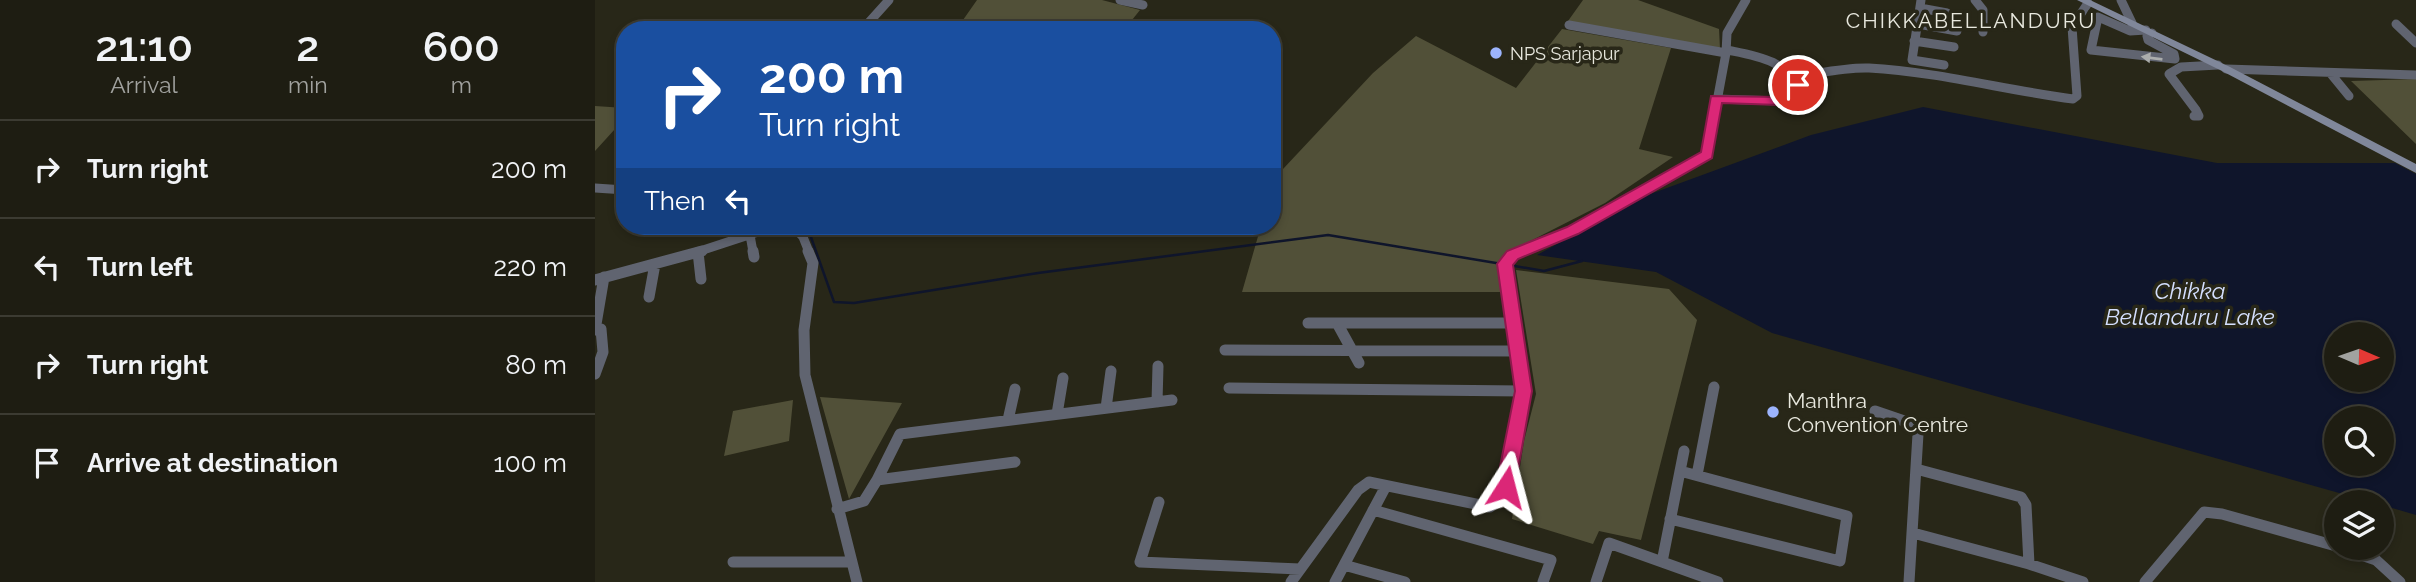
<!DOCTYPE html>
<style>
body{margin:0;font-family:Raleway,sans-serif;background:#26261b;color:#f1f3f6;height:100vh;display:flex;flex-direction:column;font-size:26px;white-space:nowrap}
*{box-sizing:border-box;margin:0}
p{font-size:23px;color:#a1a29f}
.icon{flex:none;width:38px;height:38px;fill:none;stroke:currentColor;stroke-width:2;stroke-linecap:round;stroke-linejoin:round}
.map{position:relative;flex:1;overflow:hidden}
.side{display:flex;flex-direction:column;background:#1e1d12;width:595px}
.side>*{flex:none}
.guide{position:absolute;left:21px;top:21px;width:665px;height:214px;border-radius:28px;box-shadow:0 4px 10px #0003,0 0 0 2px #3c3b32;background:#1a4fa0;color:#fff;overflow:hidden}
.needle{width:46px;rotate:92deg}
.tools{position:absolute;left:1729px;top:322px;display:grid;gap:14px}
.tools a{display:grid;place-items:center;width:70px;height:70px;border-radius:50%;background:#1e1d12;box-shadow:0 4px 10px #0003,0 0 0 2px #3c3b32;font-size:35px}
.pin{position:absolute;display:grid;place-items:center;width:60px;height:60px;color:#fff;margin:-30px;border:4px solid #fff;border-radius:50%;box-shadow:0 2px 7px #0007}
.me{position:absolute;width:77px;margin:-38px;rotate:9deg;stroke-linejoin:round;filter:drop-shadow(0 0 5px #0008)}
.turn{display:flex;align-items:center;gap:24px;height:147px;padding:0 28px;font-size:32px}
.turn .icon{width:91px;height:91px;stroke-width:2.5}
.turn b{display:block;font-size:49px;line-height:60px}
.then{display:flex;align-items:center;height:66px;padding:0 28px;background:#0003;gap:14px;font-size:26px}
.eta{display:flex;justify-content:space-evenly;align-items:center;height:119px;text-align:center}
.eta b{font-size:42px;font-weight:600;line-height:49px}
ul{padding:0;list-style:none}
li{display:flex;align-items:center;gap:21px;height:98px;padding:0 28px;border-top:2px solid #3c3b32}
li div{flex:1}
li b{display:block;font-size:26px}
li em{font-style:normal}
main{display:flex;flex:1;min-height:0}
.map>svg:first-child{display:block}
</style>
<main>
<section class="side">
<div class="eta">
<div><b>21:10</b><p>Arrival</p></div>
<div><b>2</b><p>min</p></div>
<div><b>600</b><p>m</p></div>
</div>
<ul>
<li><svg class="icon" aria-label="right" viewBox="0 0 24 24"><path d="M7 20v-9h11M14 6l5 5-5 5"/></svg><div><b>Turn right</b></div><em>200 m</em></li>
<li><svg class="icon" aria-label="left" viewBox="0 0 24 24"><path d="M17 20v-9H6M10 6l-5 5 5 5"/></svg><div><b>Turn left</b></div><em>220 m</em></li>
<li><svg class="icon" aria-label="right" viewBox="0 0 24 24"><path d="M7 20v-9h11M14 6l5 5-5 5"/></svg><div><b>Turn right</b></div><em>80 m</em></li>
<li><svg class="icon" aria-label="arrive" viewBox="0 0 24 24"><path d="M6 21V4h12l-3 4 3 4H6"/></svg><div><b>Arrive at destination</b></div><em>100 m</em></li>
</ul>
</section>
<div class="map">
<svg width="1821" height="582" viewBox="0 0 1821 582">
<rect width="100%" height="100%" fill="#282718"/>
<path fill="#515038" d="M 382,0 L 507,0 L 545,10 L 529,30 L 361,30 Z
M 988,0 L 1043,0 L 1124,29 L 1125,49 L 973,21 Z
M 967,29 L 1076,48 L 1044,149 L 1078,157 L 1010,203 L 910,254 L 904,281 L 906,292 L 647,292 L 666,226 L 677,226 L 677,197 L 688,169 L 778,73 L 821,36 L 921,88 Z
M 1821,79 L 1821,144 L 1756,81 Z
M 0,106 L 30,108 L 30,118 L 0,151 Z
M 921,270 L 1074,289 L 1102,320 L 1046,540 L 1004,531 L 998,544 L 917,519 L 929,441 L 941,394 Z
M 225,397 L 307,403 L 254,499 Z
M 198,400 L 194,441 L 129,456 L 138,411 Z"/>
<path fill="#0f152b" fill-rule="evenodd" d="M 1328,107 L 1622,163 L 1800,163 L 1821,174 L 1821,515 L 1787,505 L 1787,502 L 1776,502 L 1177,333 L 1061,272 L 942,255 L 1050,196 L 1216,135 ZM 1787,334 L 1787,380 L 1741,380 L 1741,334 ZM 1741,418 L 1787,418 L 1787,464 L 1741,464 Z"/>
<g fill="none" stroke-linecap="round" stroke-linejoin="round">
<path stroke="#0f152b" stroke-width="2.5" d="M 212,226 L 239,302 L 259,303 L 443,273 L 733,235 L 907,264
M 914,265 L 949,271 L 987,261"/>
<path stroke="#606470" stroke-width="9" d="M 525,0 L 548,5
M 1326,0 L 1317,60 L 1349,65
M 1380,0 L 1388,10 L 1388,32
M 1526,0 L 1537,23
M 1325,8 L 1352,13
M 1323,24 L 1362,31
M 1801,24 L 1821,43
M 974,25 L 1131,53
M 267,30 L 294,0
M 1551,30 L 1535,31 L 1503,17 L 1496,50 L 1580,59 L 1579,54 L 1553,40 L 1552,36 L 1557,33
M 1319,41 L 1359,47
M 1631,69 L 1821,75
M 1736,74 L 1754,96
M 1198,77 C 1222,74 1249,67 1274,68 C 1343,72 1410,90 1478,99 L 1482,96 L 1477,27 L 1493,3
M 1121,99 L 1188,101 L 1201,98 L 1205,92 C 1193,60 1162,56 1132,50
M 1599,116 L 1604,116 L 1601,110 L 1574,74 L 1586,67 L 1623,65
M 0,188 L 30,190
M 198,226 L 208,237 L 214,252
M 155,235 L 158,252
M 102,252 L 181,226
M 924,252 L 977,230 L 1112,155 L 1131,53 L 1132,33 L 1151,0"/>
<path stroke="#606470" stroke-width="11" d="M 158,251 L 159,257
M 213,251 L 218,263 L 209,330 L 210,375 L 262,582
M 103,252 L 106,279
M 0,280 L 107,251
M 54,297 L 60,264
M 713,323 L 917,323
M 742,323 L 764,363
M 0,330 L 9,277
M 0,330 L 6,329 L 8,352 L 0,374
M 630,350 L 922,351
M 634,388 L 928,391
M 562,402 L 563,366
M 511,408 L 516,371
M 1280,411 L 1318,424 L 1323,434 L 1314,582
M 462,414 L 468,378
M 413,420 L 420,389
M 1321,469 L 1426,497 L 1431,505 L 1434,564
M 1102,475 L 1119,387
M 282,480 L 305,434 L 577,400
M 564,502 L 545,562 L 705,569
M 242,509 L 269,501 L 282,480 L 420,462
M 778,510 L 956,560 L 948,582
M 1075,519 L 1245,561 L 1252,516 L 1085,471
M 1318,533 L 1434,564 L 1488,582
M 1746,548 L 1781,560 L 1805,582
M 138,562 L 255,562
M 1067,562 L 1089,451
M 749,565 L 810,582
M 696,582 L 763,490 L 774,482 L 895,507 L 910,495 L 928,391 L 910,264 L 918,255 L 928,251
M 740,582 L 791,486
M 1001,582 L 1014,543 L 1123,582
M 1550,582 L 1609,512 L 1627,514 L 1741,546"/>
<path fill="#80879a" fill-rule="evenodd" d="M 1482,0 L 1495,0 L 1635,67 L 1821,164 L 1821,173 L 1627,71 Z"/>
</g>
<defs><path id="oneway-solid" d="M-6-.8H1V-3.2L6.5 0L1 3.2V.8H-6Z" transform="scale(1.75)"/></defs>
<use fill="#abadac" href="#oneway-solid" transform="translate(1557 58) rotate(-173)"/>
<path fill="#db2777" stroke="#8e194d" stroke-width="2" d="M 1203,81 L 1208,82 L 1212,92 L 1206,101 L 1188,105 L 1127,103 L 1117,158 L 983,234 L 923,259 L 918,265 L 937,391 L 920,487 L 917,493 L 911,495 L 904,493 L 901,487 L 920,391 L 902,264 L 912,251 L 972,227 L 1106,152 L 1116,96 L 1188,97 L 1197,95 L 1197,85 Z"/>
<g fill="#9cb4fd" stroke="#282718" stroke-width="2.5">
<circle cx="901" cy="53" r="7"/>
<circle cx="1178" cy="412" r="7"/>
</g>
<g text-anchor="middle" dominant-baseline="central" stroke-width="7" stroke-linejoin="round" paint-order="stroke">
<g font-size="18" fill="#e8e8de" stroke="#282718" text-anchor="start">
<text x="915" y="53">NPS Sarjapur</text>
</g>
<g font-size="21" letter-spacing="2" fill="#e8e8de" stroke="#282718">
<text x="1376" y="20">CHIKKABELLANDURU</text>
</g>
<g font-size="21" fill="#e8e8de" stroke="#282718" text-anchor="start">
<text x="1192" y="400">Manthra<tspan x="1192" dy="24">Convention Centre</tspan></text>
</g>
<g font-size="23" font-style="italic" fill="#d4dffe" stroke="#282718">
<text x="1595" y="290">Chikka<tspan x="1595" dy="26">Bellanduru Lake</tspan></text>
</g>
</g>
</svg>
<div class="tools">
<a><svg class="needle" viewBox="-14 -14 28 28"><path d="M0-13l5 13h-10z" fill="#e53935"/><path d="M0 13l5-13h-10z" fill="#a1a29f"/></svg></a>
<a><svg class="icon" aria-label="search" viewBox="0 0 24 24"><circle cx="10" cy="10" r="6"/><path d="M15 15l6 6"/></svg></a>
<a><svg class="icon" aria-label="layers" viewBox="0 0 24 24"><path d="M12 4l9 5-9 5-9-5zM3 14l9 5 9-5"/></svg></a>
</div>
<div class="pin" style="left:1203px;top:85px;background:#d93025"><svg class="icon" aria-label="arrive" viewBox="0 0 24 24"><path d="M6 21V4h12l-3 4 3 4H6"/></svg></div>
<svg class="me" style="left:911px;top:487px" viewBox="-20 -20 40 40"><path d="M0-17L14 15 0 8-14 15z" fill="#db2777" stroke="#fff" stroke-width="4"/></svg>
<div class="guide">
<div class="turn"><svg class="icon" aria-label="right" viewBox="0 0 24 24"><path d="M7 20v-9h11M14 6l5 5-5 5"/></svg><div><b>200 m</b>Turn right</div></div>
<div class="then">Then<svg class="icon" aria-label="left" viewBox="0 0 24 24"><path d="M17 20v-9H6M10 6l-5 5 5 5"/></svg></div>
</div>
</div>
</main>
